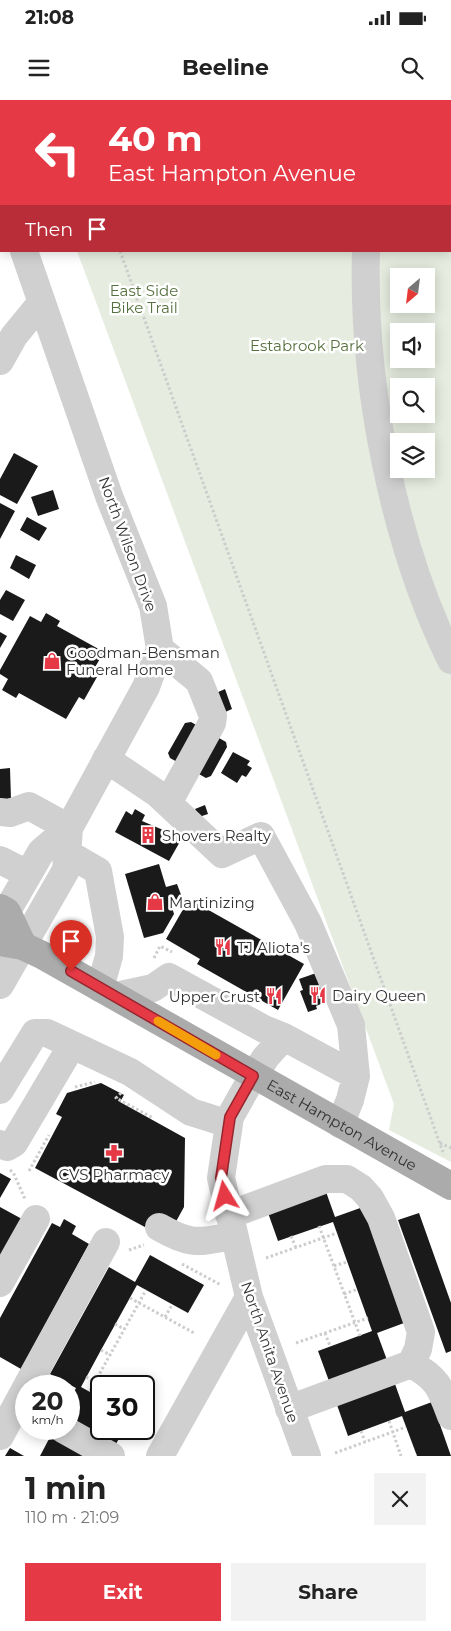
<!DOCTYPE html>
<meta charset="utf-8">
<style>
body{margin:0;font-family:Montserrat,sans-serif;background:#f2f2f2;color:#222;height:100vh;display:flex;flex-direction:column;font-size:19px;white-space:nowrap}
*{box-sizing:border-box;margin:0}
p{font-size:16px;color:#767676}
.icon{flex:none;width:28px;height:28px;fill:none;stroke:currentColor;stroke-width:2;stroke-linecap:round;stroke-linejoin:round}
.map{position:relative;height:1356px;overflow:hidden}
.drawer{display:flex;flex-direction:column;background:#fff;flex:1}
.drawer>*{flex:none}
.top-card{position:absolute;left:0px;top:0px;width:451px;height:152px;box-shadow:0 2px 12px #0003;background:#e63946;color:#fff;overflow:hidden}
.needle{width:32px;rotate:208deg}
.buttons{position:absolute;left:390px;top:168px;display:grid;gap:10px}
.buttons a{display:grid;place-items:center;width:45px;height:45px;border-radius:0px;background:#fff;box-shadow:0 2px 12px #0003;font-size:25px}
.speed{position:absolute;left:15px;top:1275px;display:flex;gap:10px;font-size:25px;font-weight:700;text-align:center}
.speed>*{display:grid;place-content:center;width:65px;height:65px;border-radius:50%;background:#fff;box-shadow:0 2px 12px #0003;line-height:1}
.speed small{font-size:12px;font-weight:400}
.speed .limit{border:2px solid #111;border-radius:8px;background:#fff;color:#111}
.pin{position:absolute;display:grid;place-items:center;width:42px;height:42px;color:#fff;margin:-51px -21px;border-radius:50% 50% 50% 0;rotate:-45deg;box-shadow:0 0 5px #0007}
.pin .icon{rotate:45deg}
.me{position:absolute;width:55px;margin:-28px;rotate:352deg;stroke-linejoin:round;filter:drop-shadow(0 0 4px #0008)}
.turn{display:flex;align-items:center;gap:18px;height:105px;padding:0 25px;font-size:22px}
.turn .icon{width:65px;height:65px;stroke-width:2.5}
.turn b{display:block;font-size:35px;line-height:42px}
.then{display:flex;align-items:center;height:48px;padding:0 25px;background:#0003;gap:10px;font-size:19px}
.round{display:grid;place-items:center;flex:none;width:52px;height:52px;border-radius:0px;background:#f2f2f2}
.overview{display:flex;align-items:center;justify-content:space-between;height:85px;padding:0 25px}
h1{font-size:30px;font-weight:700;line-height:38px}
.action{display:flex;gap:10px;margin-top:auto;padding:10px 25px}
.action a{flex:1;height:58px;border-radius:0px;background:#e63946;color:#fff;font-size:20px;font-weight:700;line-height:58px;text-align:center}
.action a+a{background:#f2f2f2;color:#222}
.status{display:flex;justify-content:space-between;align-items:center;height:35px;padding:0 25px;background:#fff;direction:ltr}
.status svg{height:14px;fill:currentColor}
header{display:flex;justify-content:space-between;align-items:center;height:65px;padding:0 25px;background:#fff;font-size:22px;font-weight:700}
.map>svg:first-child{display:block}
</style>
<div class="status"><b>21:08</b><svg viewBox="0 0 49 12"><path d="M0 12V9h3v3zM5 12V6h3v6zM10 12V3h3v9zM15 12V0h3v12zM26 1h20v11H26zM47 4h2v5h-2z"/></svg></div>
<header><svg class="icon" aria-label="menu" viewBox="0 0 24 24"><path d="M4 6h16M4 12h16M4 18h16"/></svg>Beeline<svg class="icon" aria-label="search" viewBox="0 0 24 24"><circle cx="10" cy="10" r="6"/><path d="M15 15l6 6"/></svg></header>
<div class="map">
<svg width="451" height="1356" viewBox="0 0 451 1356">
<rect width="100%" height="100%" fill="#fff"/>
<path fill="#e6ecdf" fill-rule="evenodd" d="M 21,0 L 451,0 L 451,1062 L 389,1030 L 394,1004 L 77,151 L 450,151 L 450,1 ZM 399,176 L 426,176 L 426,204 L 399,204 ZM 399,231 L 426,231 L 426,259 L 399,259 ZM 399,286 L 426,286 L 426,314 L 399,314 ZM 399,341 L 426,341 L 426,369 L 399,369 Z"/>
<path fill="#1a1a1a" d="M 14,353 L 38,366 L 17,404 L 0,395 L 0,379 Z
M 53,390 L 59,409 L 38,416 L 31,397 Z
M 0,403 L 15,411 L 0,439 Z
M 27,417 L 47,428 L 39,441 L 20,430 Z
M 16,455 L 36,465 L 29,479 L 10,468 Z
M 6,490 L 25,500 L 13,521 L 0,514 L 0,500 Z
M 46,513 L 60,521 L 57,526 L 104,552 L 91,574 L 97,577 L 84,600 L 79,597 L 66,619 L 19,593 L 16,598 L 2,590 L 8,579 L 0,574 L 0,570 L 30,516 L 41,522 Z
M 0,532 L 7,536 L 0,548 Z
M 225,589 L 232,609 L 223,613 L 216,593 Z
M 191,622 L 226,642 L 227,647 L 211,676 L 206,678 L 170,658 L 168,653 L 185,623 Z
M 233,652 L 250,661 L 247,665 L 252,668 L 246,677 L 242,675 L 237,683 L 221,673 Z
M 10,668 L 11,699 L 0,699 L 0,669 Z
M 205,705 L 208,714 L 199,717 L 195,709 Z
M 135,709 L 145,715 L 142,721 L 182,738 L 169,761 L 115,732 L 126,711 L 132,715 Z
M 159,764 L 166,787 L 177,784 L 183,800 L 171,804 L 174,814 L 163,833 L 144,838 L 125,774 Z
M 189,799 L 304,864 L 278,910 L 197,864 L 200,859 L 166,839 Z
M 322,871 L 336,898 L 316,906 L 317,909 L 308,912 L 300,891 L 303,890 L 299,879 Z
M 101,983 L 124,995 L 120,1002 L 185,1038 L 184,1107 L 173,1127 L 156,1133 L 35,1068 L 62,1017 L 56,1014 L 67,993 Z
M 0,1073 L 11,1079 L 0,1098 Z
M 325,1089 L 335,1117 L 363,1107 L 404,1223 L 377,1233 L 387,1260 L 329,1281 L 318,1251 L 372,1231 L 333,1122 L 278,1141 L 267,1110 Z
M 0,1107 L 22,1119 L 0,1159 Z
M 419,1113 L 451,1203 L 451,1251 L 446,1253 L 398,1120 Z
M 64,1119 L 76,1126 L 72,1134 L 89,1144 L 21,1269 L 0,1257 L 0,1218 L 52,1123 L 60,1127 Z
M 150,1155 L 204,1185 L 188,1213 L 137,1185 L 101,1250 L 81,1287 L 101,1298 L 101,1329 L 124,1329 L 116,1344 L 69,1317 L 69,1302 L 76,1288 L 50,1274 L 109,1167 L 135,1182 Z
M 395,1284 L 405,1312 L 432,1302 L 451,1356 L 417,1356 L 402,1316 L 348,1336 L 337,1305 Z
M 50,1337 L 85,1356 L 40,1356 Z
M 10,1348 L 24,1356 L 5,1356 Z"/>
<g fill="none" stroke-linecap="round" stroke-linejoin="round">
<path stroke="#cdcdcd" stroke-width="3" stroke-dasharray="2.5 2.5" stroke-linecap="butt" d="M 71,0 L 71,1
M 120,151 L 444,1055
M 154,858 L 160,846 L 172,852
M 75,987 L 95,982
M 121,993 L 116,998 L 153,1018
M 440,1043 L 451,1048
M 10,1070 L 13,1072 L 25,1099
M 29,1071 L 49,1035
M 319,1126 L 360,1236
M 291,1136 L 296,1148
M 129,1150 L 144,1145
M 266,1158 L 337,1133
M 182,1164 L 221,1185
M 334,1166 L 347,1162
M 344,1194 L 358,1189
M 130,1198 L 194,1233
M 165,1217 L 172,1205
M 115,1224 L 124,1229
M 325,1233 L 330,1246
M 296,1243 L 368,1218
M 101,1250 L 110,1255
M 86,1277 L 104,1286
M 90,1291 L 146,1190
M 144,1309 L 151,1313
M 389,1321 L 401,1356
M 361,1331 L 365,1342
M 335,1353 L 406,1327
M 416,1356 L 417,1356"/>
<path stroke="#d0d0d0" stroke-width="28" d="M 372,1 L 372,0
M 0,79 L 1,83
M 450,87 L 451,87
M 366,151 C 362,283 393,442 451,560
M 0,261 L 14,236 L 41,203
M 160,549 L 199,581 L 213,616 L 212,623 L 168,703
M 106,659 L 158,694 L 222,754 L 261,736 L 308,823 L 351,925 L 356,976
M 0,712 L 10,713 L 29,706 L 69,728
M 67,753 L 98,771 L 110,837 L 109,856 L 100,888
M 0,760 L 28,774
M 0,823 L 41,752 L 69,728 L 146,587 L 160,549 L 153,506 L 109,396 L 24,151
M 0,885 L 66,770 L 69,728
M 116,896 L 153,888 L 169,877 L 264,929 L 284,937
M 0,990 L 35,933 L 47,933 L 130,972 L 191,1012 L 229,1024
M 0,1044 L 7,1047 L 14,1043 L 72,945
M 229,1115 L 326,1079 L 347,1079 L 361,1088 L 370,1098 L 381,1118 L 421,1232 L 418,1249 L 411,1264 C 438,1278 441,1289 451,1316
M 159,1127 C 192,1146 198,1142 234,1136
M 0,1183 L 36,1119
M 27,1286 L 106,1142
M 289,1309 L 411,1264
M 63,1329 L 111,1356
M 0,1336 L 26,1288
M 160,1356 L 249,1197
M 307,1356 L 249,1197 L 221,1078 L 230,1017 L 253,976 L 266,957 L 284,937 L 356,976 L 350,1000 L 340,1024"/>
<g stroke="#ababab" stroke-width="28">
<path d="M 0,808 L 7,812 L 23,846"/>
<path id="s1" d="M 0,842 L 23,846 L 42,855 L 451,1086"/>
</g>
</g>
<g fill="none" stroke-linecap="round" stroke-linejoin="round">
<g stroke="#96252e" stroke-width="12">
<path id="route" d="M 71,871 L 253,976 L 230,1017 L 221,1078 L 225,1096"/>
</g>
<use href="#route" stroke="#e63946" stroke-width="9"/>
<path stroke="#f59e0b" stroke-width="9" d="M 158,921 L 216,955"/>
</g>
<defs>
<g id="shop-bare" transform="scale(1.35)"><path d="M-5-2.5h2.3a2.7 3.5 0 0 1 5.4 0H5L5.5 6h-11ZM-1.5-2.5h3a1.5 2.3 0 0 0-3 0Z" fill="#e63946" stroke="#fff" stroke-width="2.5" paint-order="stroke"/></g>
<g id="building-bare" transform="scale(1.35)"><path d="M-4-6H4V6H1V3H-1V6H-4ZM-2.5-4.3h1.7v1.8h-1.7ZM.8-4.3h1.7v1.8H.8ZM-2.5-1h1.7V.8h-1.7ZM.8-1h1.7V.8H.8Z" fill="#e63946" stroke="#fff" stroke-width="2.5" paint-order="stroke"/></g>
<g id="restaurant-bare" transform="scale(1.35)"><path d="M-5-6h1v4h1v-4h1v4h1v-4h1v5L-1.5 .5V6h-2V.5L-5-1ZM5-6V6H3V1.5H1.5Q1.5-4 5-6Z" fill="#e63946" stroke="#fff" stroke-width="2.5" paint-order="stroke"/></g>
<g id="pharmacy-bare" transform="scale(1.35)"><path d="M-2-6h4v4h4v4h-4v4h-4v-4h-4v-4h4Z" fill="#e63946" stroke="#fff" stroke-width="2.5" paint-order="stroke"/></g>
</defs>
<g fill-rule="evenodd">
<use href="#shop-bare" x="52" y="561"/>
<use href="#building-bare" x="148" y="735"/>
<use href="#shop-bare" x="155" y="802"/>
<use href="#restaurant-bare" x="223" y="847"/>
<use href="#restaurant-bare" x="318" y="895"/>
<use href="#restaurant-bare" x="274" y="896"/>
<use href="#pharmacy-bare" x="114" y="1053"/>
</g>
<g text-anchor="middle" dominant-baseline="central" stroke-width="5" stroke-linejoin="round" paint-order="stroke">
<g font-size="15" fill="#56703f" stroke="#fff">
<text x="144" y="190">East Side<tspan x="144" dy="17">Bike Trail</tspan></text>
<text x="307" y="245">Estabrook Park</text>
</g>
<g font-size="15" fill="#333" stroke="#fff">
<text transform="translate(128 444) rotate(70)">North Wilson Drive</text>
<text stroke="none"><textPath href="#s1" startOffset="389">East Hampton Avenue</textPath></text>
<text transform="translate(270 1252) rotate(71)">North Anita Avenue</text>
</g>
<g font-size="15" fill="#333" stroke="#fff" text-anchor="start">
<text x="66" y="552">Goodman-Bensman<tspan x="66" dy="17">Funeral Home</tspan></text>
<text x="162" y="735">Shovers Realty</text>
<text x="169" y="802">Martinizing</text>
<text x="237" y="847">TJ Aliota's</text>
<text x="332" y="895">Dairy Queen</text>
<text x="260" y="896" text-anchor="end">Upper Crust</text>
<text x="114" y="1074" text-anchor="middle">CVS Pharmacy</text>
</g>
</g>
</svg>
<div class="buttons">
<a><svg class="needle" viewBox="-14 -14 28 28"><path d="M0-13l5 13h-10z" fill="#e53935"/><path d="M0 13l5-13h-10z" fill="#767676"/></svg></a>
<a><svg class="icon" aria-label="sound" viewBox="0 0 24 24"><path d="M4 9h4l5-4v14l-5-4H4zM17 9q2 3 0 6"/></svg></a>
<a><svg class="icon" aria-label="search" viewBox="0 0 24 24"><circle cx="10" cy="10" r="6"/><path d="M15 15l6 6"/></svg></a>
<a><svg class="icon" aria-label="layers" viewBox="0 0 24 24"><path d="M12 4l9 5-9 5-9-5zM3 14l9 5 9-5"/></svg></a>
</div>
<div class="speed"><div>20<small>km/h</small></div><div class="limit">30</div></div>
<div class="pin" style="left:71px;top:871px;background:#d93025"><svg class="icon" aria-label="arrive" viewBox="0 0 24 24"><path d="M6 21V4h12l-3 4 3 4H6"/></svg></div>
<svg class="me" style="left:225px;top:1096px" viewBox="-20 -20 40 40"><path d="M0-17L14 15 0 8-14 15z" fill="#e63946" stroke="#fff" stroke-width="4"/></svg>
<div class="top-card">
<div class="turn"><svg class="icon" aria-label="left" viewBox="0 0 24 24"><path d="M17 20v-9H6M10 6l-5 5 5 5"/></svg><div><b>40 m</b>East Hampton Avenue</div></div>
<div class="then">Then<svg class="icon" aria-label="arrive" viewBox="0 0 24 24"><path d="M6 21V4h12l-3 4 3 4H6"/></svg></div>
</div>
</div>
<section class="drawer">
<div class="overview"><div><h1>1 min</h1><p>110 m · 21:09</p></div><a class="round"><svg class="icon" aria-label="close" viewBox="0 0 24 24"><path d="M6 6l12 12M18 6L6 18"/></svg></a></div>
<div class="action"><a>Exit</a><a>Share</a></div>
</section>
